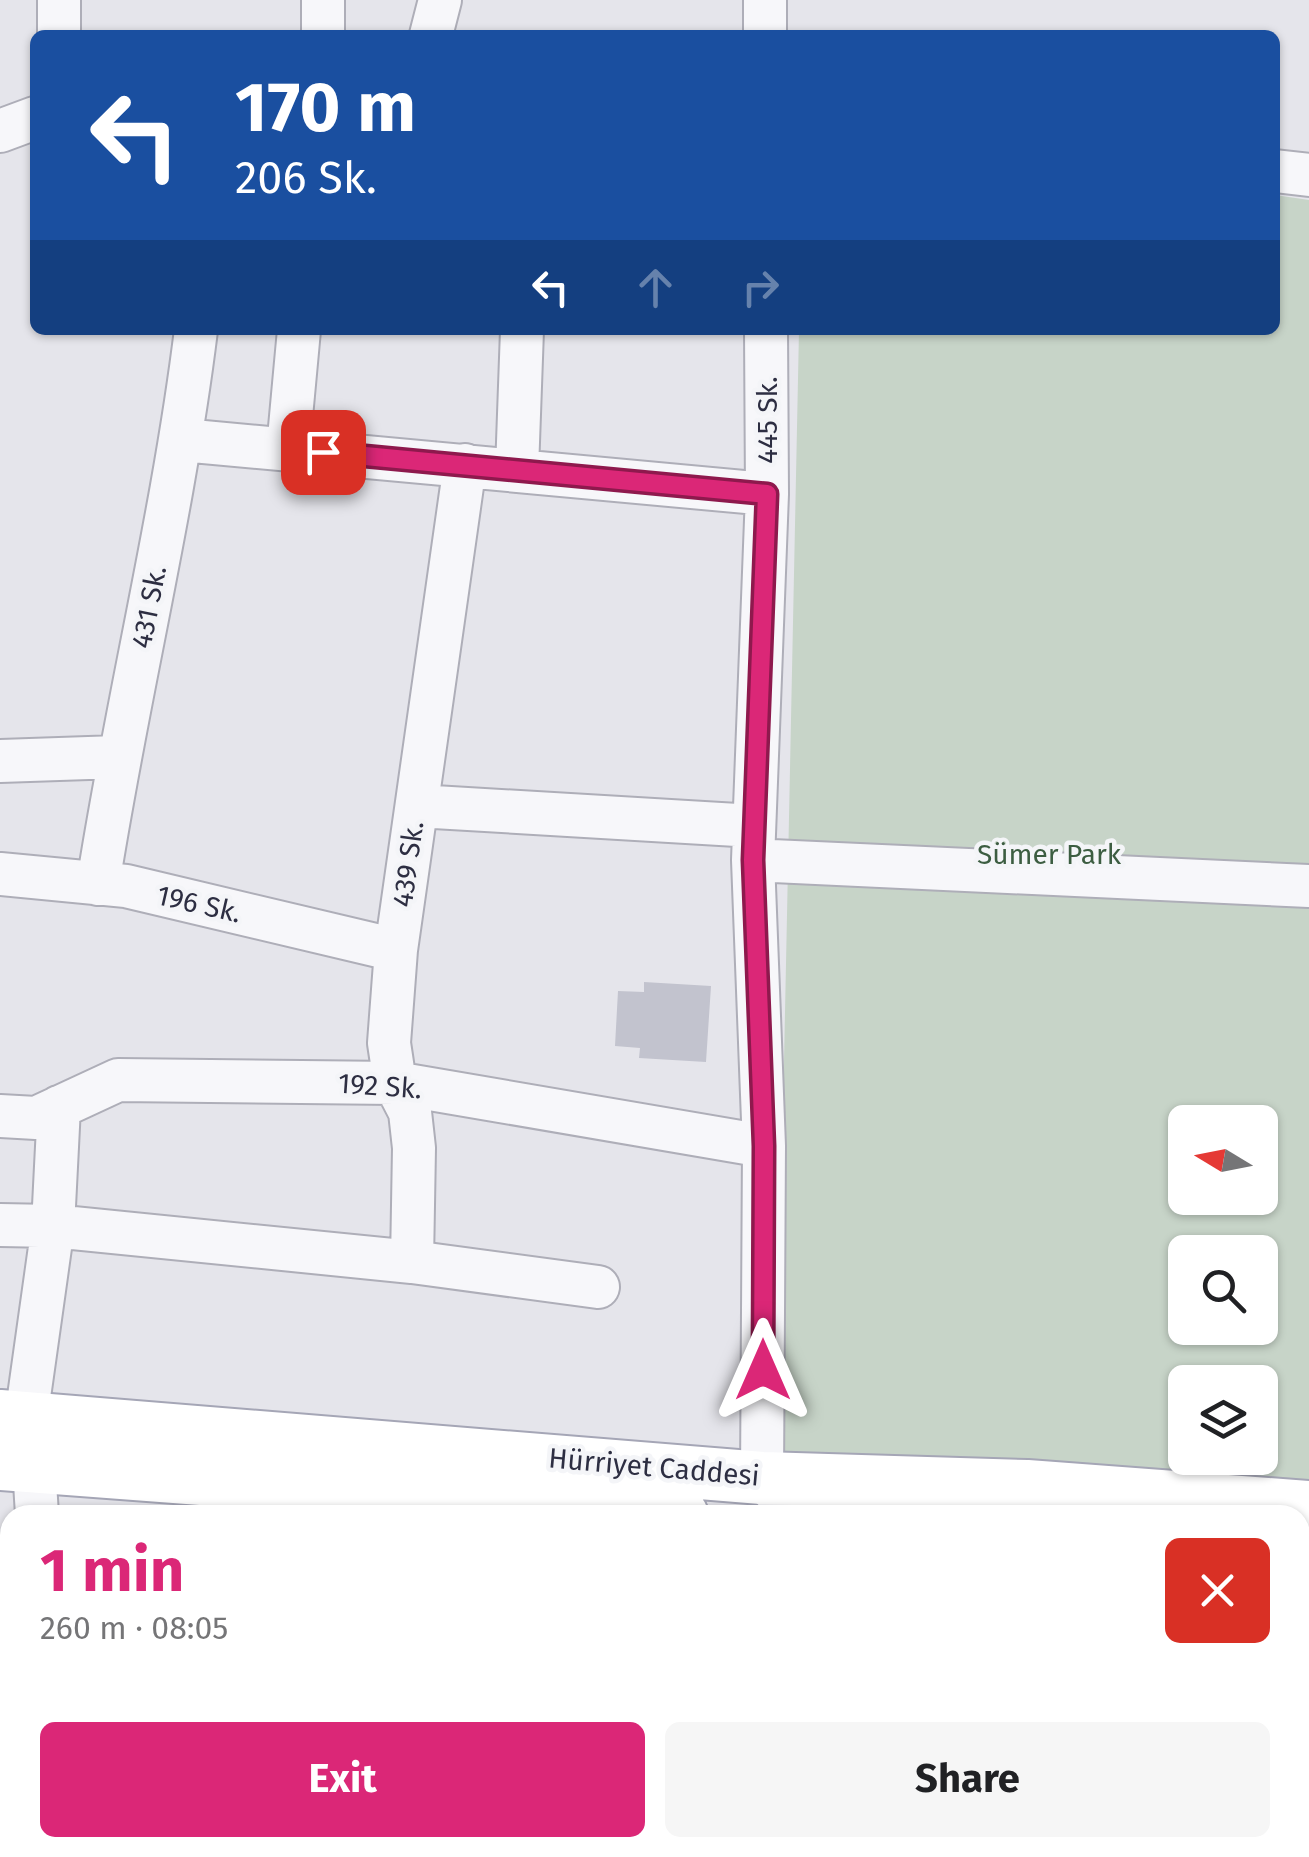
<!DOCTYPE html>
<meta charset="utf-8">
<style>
body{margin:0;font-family:"Fira Sans",sans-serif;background:#f6f6f6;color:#202124;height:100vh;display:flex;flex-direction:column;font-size:38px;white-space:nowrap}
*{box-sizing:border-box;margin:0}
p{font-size:32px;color:#757577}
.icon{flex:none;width:55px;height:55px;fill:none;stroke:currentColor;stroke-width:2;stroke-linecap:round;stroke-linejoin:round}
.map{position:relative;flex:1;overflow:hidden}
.sheet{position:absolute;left:0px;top:1505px;width:1310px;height:352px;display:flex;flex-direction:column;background:#fff;border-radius:30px 30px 0 0;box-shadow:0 2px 8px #0004}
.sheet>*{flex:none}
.guide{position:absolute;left:30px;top:30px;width:1250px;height:305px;border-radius:15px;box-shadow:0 2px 8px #0004;background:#1a4fa0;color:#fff;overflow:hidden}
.needle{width:65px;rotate:280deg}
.fabs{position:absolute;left:1168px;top:1105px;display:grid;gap:20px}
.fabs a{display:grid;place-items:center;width:110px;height:110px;border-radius:15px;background:#fff;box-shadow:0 2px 8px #0004;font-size:50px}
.pin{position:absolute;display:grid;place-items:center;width:85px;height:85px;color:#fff;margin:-42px;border-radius:20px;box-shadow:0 5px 15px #0006}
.me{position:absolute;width:110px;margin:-55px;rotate:0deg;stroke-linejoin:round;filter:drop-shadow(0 0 8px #0008)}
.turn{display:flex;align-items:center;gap:35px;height:210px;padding:0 40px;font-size:45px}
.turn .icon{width:130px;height:130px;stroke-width:2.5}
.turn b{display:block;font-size:70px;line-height:85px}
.lanes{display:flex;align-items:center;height:95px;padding:0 40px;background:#0003;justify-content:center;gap:50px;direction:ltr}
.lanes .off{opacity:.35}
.round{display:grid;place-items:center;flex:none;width:105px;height:105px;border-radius:15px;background:#f6f6f6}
.headline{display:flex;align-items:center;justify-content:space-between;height:170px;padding:0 40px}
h1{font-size:60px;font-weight:700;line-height:75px;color:#db2777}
.primary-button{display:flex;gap:20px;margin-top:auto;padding:20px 40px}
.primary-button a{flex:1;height:115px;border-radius:15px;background:#db2777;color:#fff;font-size:40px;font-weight:700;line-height:115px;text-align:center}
.primary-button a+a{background:#f6f6f6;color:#202124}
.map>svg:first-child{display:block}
</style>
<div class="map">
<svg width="1309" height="1857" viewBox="0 0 1309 1857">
<rect width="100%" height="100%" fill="#e5e5eb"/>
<path fill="#d7d7e0" d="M 1300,1584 L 1309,1584 L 1309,1857 L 816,1857 L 816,1848 L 1300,1848 Z"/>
<path fill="#c7d4c8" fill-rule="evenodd" d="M 1275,195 L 1309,200 L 1309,1485 L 776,1451 L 799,330 L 1275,330 ZM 1185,1122 L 1260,1122 L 1260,1198 L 1185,1198 ZM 1185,1252 L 1260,1252 L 1260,1328 L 1185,1328 ZM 1185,1382 L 1260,1382 L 1260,1458 L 1185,1458 Z"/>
<path fill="#c2c3ce" d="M 644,982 L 711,986 L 706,1062 L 639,1058 L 640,1048 L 615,1046 L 618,991 L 644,992 Z"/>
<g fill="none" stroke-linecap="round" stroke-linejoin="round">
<g stroke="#aeaeb8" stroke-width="46">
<path id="minor" d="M 59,0 L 59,35
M 323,35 L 323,0
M 431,35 L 440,0
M 765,35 L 765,0
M 0,131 L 35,118
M 1275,171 L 1309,175
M 766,330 L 767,494 L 753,860 L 764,1146 L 762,1478 L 797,1515
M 182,440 L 767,494
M 288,449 L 299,330
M 517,470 L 522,330
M 0,761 L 118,757
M 417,806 L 754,826
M 753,860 L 1309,886
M 0,874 L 126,886 L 396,950
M 98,884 C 127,698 173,516 196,330
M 0,1116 L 36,1118 L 118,1080 L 395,1083 L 764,1146
M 0,1225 L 53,1226 L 412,1262 L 598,1287
M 412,1262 L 414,1148 L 410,1112 L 395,1083 L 389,1043 L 396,950 L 465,465
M 26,1418 L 53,1226 L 59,1107
M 34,1466 L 37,1515
M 55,1848 L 56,1857
M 780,1857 L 780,1848"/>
</g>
<g stroke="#a5a6b6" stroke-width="56">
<path id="major" d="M 0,1416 L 762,1478 L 1027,1486 L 1309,1507
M 0,1464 L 682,1515
M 1300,1556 L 1309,1556"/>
</g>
<use href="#minor" stroke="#f7f7fa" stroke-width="42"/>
<use href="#major" stroke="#fff" stroke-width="52"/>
</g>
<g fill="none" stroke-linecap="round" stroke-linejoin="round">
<g stroke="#8e194d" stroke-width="25">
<path id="route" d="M 323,452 L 767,494 L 753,860 L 764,1146 L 763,1370"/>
</g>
<use href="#route" stroke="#db2777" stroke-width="18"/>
</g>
<g text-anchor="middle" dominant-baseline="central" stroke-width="9" stroke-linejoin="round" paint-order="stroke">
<g font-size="28" fill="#2d2e42" stroke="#f4f5f8">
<text transform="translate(767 420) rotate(-90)">445 Sk.</text>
<text transform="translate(149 607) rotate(-79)">431 Sk.</text>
<text transform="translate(408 864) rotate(-82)">439 Sk.</text>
<text transform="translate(199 904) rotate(13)">196 Sk.</text>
<text transform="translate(380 1086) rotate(4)">192 Sk.</text>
<text transform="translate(654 1467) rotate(5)">Hürriyet Caddesi</text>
</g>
<g font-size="28" fill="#3c5d41" stroke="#f4f5f8">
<text x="1049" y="854">Sümer Park</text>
</g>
</g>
</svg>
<div class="fabs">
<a><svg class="needle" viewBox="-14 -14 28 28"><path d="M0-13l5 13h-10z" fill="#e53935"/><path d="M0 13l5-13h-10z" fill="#757577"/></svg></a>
<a><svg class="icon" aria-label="search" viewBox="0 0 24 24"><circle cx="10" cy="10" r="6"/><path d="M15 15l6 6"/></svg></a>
<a><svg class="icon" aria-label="layers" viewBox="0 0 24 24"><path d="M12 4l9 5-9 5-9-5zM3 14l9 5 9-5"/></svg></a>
</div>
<div class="pin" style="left:323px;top:452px;background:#d93025"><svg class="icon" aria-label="arrive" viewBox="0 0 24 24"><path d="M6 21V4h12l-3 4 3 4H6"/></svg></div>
<svg class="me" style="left:763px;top:1370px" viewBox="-20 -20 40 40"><path d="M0-17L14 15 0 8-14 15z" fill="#db2777" stroke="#fff" stroke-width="4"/></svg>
<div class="guide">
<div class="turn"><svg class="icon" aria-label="left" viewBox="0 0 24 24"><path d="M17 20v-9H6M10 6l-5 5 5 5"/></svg><div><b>170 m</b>206 Sk.</div></div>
<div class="lanes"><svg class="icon" aria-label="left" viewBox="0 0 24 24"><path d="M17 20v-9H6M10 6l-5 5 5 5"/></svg><svg class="icon off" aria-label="ahead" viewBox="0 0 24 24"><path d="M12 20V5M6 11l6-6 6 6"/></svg><svg class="icon off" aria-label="right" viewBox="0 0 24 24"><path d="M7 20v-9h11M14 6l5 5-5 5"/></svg></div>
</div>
<section class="sheet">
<div class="headline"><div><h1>1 min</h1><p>260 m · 08:05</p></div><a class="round" style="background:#d93025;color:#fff"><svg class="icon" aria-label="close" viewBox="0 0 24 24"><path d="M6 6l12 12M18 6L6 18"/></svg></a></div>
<div class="primary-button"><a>Exit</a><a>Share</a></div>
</section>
</div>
